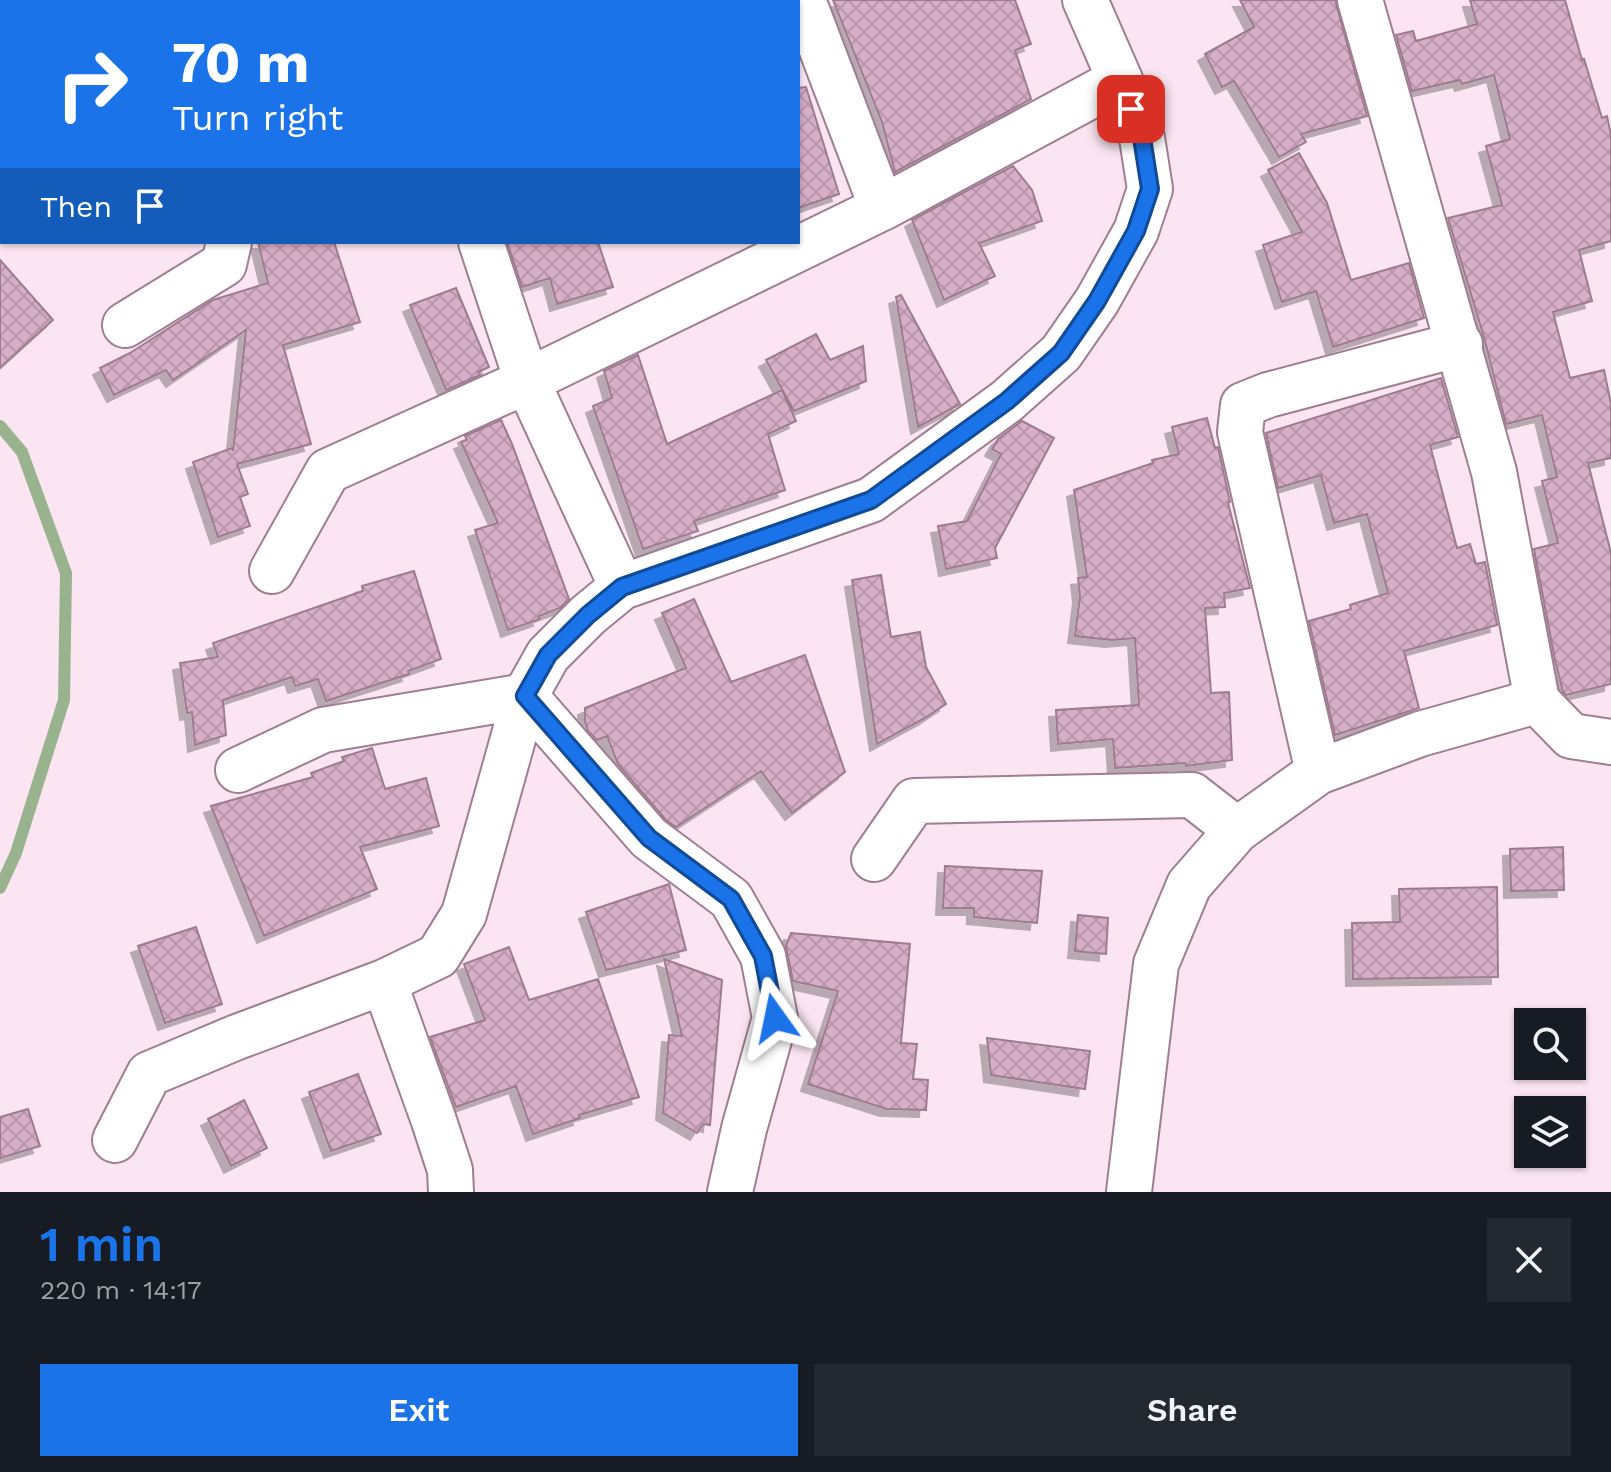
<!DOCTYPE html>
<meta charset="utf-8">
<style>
body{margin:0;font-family:"Work Sans",sans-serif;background:#242831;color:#f1f3f6;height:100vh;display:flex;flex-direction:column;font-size:30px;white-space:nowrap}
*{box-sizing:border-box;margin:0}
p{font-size:26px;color:#9ea1a6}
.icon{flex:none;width:44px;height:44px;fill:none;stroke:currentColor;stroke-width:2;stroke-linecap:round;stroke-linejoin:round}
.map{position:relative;height:1192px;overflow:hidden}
.details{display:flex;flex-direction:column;background:#171b24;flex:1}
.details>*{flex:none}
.banner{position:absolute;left:0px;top:0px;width:800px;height:244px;box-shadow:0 2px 6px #0004;background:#1a73e8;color:#fff;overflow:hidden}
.controls{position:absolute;left:1514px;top:1008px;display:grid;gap:16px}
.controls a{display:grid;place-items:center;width:72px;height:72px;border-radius:0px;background:#171b24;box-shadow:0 2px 6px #0004;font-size:40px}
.pin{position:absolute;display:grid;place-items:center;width:68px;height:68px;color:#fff;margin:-34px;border-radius:16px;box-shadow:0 4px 12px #0006}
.me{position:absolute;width:88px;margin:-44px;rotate:348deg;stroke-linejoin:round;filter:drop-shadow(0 0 6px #0008)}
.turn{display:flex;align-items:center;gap:28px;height:168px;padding:0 40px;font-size:36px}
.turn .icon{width:104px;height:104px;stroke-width:2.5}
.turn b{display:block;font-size:56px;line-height:68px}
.then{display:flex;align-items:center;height:76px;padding:0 40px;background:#0003;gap:16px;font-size:30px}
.round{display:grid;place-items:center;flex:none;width:84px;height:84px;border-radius:0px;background:#242831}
.overview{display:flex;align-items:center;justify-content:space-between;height:136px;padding:0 40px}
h1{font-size:48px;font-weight:600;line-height:60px;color:#1a73e8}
.primary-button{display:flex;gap:16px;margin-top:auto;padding:16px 40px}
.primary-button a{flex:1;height:92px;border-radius:0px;background:#1a73e8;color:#fff;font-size:32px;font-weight:600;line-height:92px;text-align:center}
.primary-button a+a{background:#242831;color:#f1f3f6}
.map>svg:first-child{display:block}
</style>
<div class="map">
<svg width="1611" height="1192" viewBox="0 0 1611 1192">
<defs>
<pattern id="building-cross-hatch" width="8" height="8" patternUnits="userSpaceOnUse" patternTransform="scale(2)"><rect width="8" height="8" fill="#d7aec7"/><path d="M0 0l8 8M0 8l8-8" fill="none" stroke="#b995ab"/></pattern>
<filter id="shadow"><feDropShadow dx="-7" dy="7" stdDeviation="0" flood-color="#0004"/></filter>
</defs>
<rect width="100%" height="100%" fill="#fbe5f2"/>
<path fill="#fcd0ea" d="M 427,0 L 697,0 L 692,2 Z"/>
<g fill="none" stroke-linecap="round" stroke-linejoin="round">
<path stroke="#99b38f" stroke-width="12" d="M 0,426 L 22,452 L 66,573 L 64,700 L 16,853 L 0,888"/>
</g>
<path fill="url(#building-cross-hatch)" stroke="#9d7c90" stroke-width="2" filter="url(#shadow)" d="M 833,0 L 1015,0 L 1031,44 L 1015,50 L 1031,99 L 895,172 L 882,122 Z
M 1240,0 L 1335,0 L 1367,116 L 1301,134 L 1306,142 L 1279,157 L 1234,81 L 1222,87 L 1205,54 L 1254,27 Z
M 1470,0 L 1565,0 L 1582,60 L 1584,59 L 1602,118 L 1607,116 L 1611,135 L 1611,241 L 1579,250 L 1592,301 L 1553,312 L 1570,378 L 1604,370 L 1611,404 L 1611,458 L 1588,463 L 1611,553 L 1611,684 L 1566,695 L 1563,692 L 1555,660 L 1534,549 L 1558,543 L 1542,481 L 1557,477 L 1542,415 L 1506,424 L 1484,337 L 1448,218 L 1502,205 L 1486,146 L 1510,139 L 1494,75 L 1462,84 L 1460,80 L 1412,91 L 1396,35 L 1413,31 L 1416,41 L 1477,24 Z
M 806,87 L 839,194 L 798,208 L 798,88 Z
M 1299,153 L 1327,203 L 1351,280 L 1409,263 L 1424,318 L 1333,347 L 1316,291 L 1282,302 L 1263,245 L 1302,232 L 1268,170 Z
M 1013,166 L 1032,190 L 1042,221 L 979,243 L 995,276 L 944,300 L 912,220 Z
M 258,242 L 334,242 L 360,322 L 283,345 L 311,444 L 237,464 L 248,494 L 240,497 L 250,526 L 218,537 L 193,462 L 232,448 L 233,451 L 246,330 L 173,380 L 166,370 L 114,395 L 100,368 L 130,353 L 213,300 L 268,283 Z
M 507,242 L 598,242 L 613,287 L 557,304 L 550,278 L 522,287 Z
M 0,260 L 53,320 L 0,368 Z
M 456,288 L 489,367 L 478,372 L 480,375 L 446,390 L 410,305 Z
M 901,295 L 960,404 L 918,427 L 896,297 Z
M 816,334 L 830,360 L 863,346 L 866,381 L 794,411 L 766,360 Z
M 638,355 L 667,444 L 782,390 L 796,421 L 768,434 L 785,490 L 694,521 L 698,531 L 643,549 L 593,406 L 612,398 L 604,371 Z
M 1441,378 L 1458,437 L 1430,445 L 1457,548 L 1470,544 L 1476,564 L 1485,562 L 1497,625 L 1404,651 L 1419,708 L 1335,735 L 1309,621 L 1351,609 L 1350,605 L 1388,593 L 1367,514 L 1334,523 L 1321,475 L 1278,488 L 1266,433 Z
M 1207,418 L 1215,448 L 1218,447 L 1230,502 L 1228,503 L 1250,588 L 1224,593 L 1225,607 L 1205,608 L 1211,693 L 1229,692 L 1232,760 L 1186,766 L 1185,763 L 1115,768 L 1113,739 L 1058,744 L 1056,710 L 1139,705 L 1135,638 L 1112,640 L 1075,636 L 1080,596 L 1078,578 L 1087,577 L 1074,490 L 1153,463 L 1152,460 L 1179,454 L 1172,427 Z
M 501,420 L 512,444 L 569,599 L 560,608 L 539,616 L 540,619 L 508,630 L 475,530 L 498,523 L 461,442 L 467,440 L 465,436 Z
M 1022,421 L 1054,438 L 995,548 L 997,558 L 946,569 L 938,526 L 967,521 L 1001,454 L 992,449 L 998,439 Z
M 414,571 L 441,659 L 408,671 L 409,674 L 326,701 L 318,679 L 295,686 L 292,677 L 223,700 L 226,735 L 195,745 L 192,712 L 187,713 L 180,663 L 218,657 L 213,643 L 363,591 L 362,586 Z
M 881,575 L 891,637 L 920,632 L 926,667 L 946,704 L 925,718 L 877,744 L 852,580 Z
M 694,599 L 731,682 L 805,655 L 845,772 L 792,813 L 761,771 L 676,827 L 666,820 L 618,764 L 607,736 L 597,740 L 588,731 L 585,721 L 585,708 L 686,668 L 662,613 Z
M 372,748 L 385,789 L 426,778 L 439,826 L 360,847 L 377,889 L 264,936 L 211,806 L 313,777 L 311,773 L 344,761 L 342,757 Z
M 1563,847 L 1564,890 L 1511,891 L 1510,849 Z
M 945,866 L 1042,871 L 1037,923 L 974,917 L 974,908 L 943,908 Z
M 669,884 L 686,950 L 606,970 L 586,912 Z
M 1497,887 L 1498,977 L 1353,979 L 1352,923 L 1400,922 L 1399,889 Z
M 1078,915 L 1108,918 L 1106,954 L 1075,951 Z
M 196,927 L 222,1004 L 165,1023 L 138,946 Z
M 791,933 L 910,944 L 901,1043 L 917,1044 L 913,1079 L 928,1080 L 926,1110 L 887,1109 L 808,1084 L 838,991 L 793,981 L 786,946 Z
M 509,947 L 529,1000 L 598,979 L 639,1097 L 579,1115 L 580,1118 L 533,1134 L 516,1086 L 456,1107 L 430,1037 L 485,1020 L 464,964 Z
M 664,959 L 722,980 L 710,1125 L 703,1124 L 697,1133 L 663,1113 L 669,1035 L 682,1036 Z
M 987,1038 L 1090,1051 L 1085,1089 L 991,1075 Z
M 358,1074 L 381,1134 L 331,1151 L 309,1092 Z
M 244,1100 L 267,1148 L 231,1166 L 208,1119 Z
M 28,1109 L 40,1146 L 0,1158 L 0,1117 Z"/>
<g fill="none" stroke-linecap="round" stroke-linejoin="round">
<g stroke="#9f7e92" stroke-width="48">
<path id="minor" d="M 389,0 L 389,2
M 803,0 L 882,208
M 1360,0 L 1494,472 L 1537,701 L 1571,736 L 1611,742
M 0,90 L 2,90
M 481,242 L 527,381 L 622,587
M 125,325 L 224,264 L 229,242
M 272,571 L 328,471 L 527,381 L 882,208 L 1120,80
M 238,770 L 323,730 L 525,696 L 649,838 L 731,899 L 763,956 L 775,1018 L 744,1129 L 730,1192
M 1318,772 L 1240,432 L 1243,405 L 1268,395 L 1460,344
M 874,859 L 914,801 L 1192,795 L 1237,830
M 384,982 L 434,1121 L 450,1170 L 451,1192
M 115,1140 L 149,1074 L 237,1037 L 384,982 L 438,956 L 464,914 L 525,696 L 548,655 L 588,615 L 622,587 L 871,500 L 1007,401 L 1061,353 L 1097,301 L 1136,231 L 1150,189 L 1142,138 L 1120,80 L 1085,0
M 1129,1192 L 1156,964 L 1189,885 L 1237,830 L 1318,772 L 1420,734 L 1537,701"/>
</g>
<use href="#minor" stroke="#fff" stroke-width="44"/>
</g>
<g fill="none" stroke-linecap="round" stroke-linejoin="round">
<g stroke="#114b97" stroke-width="20">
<path id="route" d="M 775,1018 L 763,956 L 731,899 L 649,838 L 525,696 L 548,655 L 588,615 L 622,587 L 871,500 L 1007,401 L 1061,353 L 1097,301 L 1136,231 L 1150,189 L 1142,138 L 1131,109"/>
</g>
<use href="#route" stroke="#1a73e8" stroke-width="14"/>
</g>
</svg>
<div class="controls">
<a><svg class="icon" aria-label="search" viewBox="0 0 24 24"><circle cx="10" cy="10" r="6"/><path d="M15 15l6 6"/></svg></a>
<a><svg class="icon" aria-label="layers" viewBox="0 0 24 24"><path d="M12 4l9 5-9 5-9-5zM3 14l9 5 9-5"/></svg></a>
</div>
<div class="pin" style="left:1131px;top:109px;background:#d93025"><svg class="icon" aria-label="arrive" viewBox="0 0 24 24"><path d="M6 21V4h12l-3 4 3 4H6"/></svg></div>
<svg class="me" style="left:775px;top:1018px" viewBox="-20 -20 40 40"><path d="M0-17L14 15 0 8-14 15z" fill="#1a73e8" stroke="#fff" stroke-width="4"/></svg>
<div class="banner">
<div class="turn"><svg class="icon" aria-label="right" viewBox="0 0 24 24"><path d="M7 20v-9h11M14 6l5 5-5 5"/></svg><div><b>70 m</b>Turn right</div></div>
<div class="then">Then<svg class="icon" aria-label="arrive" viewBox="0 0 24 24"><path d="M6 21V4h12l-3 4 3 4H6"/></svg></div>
</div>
</div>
<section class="details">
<div class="overview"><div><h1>1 min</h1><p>220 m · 14:17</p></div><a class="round"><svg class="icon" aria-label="close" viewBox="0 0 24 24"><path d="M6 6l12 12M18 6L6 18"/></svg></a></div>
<div class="primary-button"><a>Exit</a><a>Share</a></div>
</section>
